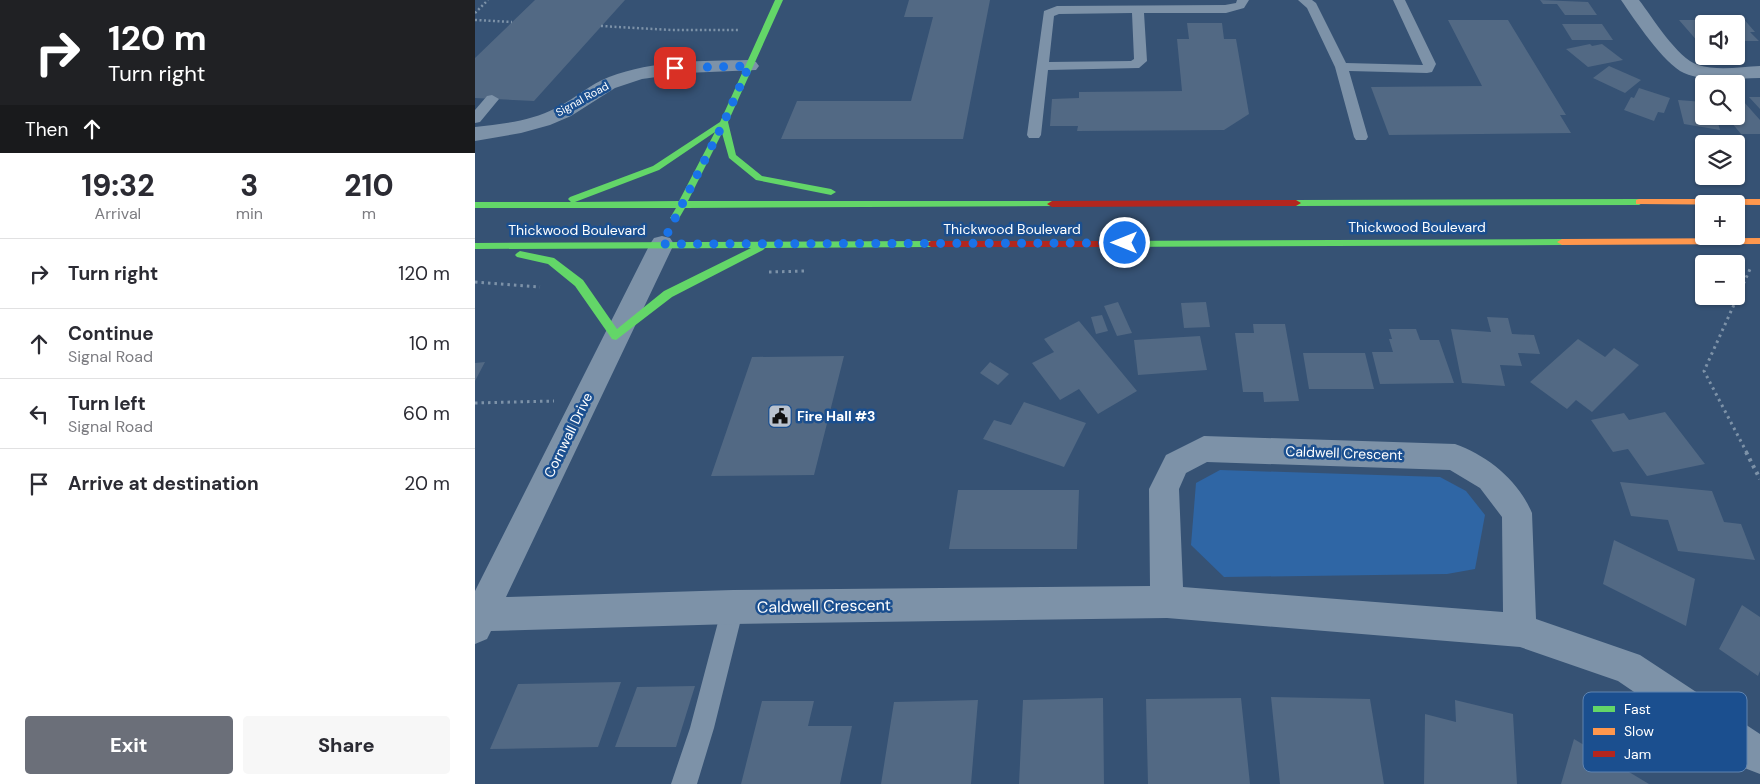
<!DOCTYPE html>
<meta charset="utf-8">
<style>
body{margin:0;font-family:"DM Sans",sans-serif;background:#f7f7f7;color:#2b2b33;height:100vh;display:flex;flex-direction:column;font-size:19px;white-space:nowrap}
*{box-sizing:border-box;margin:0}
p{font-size:16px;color:#7c7c81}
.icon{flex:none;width:28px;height:28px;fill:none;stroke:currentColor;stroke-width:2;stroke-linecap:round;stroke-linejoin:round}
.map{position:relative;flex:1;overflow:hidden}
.drawer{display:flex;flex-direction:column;background:#fff;width:475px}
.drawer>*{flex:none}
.guide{background:#202124;color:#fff;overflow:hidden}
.tools{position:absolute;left:1220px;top:15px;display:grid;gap:10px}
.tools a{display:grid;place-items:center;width:50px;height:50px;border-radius:5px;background:#fff;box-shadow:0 1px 4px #0004;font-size:25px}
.pin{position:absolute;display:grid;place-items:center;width:42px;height:42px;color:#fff;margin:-21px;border-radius:10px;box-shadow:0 2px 8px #0006}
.me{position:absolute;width:55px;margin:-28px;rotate:270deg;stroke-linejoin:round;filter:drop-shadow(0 0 4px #0008)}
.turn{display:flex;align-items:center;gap:18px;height:105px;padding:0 25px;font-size:22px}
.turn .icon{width:65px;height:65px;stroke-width:2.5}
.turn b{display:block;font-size:35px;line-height:42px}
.then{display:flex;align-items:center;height:48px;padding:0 25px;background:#0003;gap:10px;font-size:19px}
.eta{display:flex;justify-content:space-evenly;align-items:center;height:85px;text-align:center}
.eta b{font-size:30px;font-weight:800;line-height:35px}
.button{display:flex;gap:10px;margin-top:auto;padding:10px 25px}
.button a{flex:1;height:58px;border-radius:5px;background:#6b6f79;color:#fff;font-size:20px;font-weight:800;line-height:58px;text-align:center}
.button a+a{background:#f7f7f7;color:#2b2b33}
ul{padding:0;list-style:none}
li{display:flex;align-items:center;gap:15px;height:70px;padding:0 25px;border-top:1px solid #e1e1e2}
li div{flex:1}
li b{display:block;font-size:19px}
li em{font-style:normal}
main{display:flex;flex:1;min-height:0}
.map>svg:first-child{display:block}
</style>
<main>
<section class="drawer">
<div class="guide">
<div class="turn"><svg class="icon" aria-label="right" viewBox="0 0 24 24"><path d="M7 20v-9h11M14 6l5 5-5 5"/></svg><div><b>120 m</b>Turn right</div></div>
<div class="then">Then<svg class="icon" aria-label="ahead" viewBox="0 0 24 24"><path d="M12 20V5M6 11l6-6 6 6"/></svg></div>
</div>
<div class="eta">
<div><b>19:32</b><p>Arrival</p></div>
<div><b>3</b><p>min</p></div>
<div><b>210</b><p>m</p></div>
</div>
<ul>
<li><svg class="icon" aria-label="right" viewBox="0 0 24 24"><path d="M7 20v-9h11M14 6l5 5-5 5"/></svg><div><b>Turn right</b></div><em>120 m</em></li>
<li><svg class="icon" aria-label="ahead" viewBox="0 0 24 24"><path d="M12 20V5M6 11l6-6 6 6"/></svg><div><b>Continue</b><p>Signal Road</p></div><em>10 m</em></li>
<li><svg class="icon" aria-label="left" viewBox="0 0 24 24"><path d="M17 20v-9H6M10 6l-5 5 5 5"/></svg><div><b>Turn left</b><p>Signal Road</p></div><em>60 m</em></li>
<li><svg class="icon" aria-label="arrive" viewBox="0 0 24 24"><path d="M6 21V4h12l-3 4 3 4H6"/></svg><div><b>Arrive at destination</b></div><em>20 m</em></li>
</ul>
<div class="button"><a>Exit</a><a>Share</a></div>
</section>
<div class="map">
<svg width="1285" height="784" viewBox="0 0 1285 784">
<rect width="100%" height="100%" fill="#365274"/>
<path fill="#2f66a5" d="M 745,470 L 965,477 L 991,491 L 1010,515 L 1000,569 L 972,574 L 749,577 L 716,545 L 721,483 Z"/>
<path fill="#526984" d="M 60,0 L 150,0 L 59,101 L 0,98 L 0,58 Z
M 434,0 L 515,0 L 488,139 L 306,139 L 322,101 L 436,101 L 458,17 L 429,17 Z
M 1065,0 L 1113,2 L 1122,15 L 1090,15 L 1082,4 L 1068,4 Z
M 1267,17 L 1280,32 L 1275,32 L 1284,41 L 1261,41 L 1261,24 L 1246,24 L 1241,18 Z
M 973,20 L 1033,20 L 1091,115 L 1085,115 L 1096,133 L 914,135 L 896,87 L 1007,86 Z
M 1204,20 L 1228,20 L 1231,24 L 1229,24 L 1229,42 L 1224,43 Z
M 712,23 L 747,23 L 749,39 L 761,39 L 774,114 L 749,130 L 602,131 L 603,126 L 575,126 L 577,99 L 604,98 L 604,92 L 707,91 L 702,39 L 714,39 Z
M 1087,24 L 1127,24 L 1138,40 L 1097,40 Z
M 1115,44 L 1117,46 L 1127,44 L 1148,60 L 1113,67 L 1091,49 Z
M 1134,66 L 1166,80 L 1150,93 L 1118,78 Z
M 1164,88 L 1195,98 L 1189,113 L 1183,112 L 1179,121 L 1149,110 L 1156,97 L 1159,98 Z
M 1274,97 L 1285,97 L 1285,109 Z
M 1203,100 L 1229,102 L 1229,116 L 1241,116 L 1245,130 L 1209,124 Z
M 1261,102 L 1269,102 L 1285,120 L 1285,134 L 1266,134 L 1251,116 L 1261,116 Z
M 643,302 L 657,333 L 642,336 L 629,306 Z
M 731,302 L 735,327 L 709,328 L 706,303 Z
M 627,315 L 633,331 L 621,334 L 616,317 Z
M 1012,317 L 1033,318 L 1037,334 L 1059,335 L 1065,354 L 1043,353 L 1047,366 L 1025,365 L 1030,386 L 987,383 L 976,329 L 1016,332 Z
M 604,321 L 662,391 L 623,414 L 604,389 L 585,400 L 557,363 L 579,352 L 569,339 Z
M 778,324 L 810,324 L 824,401 L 789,402 L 788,392 L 768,392 L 760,333 L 779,333 Z
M 914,329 L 941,329 L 945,340 L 964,340 L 979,383 L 905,384 L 897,352 L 918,352 L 914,339 L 917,339 Z
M 725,336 L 732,370 L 663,375 L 659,340 Z
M 1103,339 L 1130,357 L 1139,348 L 1164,365 L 1117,412 L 1101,400 L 1092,409 L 1055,382 Z
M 828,353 L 890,353 L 899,389 L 834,389 Z
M 369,356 L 339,475 L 236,476 L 277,357 Z
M 10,362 L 0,381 L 0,363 Z
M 515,362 L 534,374 L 523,385 L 505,373 Z
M 549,402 L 611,423 L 589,467 L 508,439 L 519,420 L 536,425 Z
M 1190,412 L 1230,464 L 1172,476 L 1153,449 L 1138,452 L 1116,420 L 1149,413 L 1154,420 Z
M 1145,482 L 1237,491 L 1249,522 L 1266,524 L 1280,560 L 1203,551 L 1193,520 L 1156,516 Z
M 483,490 L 604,490 L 602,549 L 474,549 Z
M 1139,540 L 1220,579 L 1211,626 L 1128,584 Z
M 1267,605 L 1285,617 L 1285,671 L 1283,676 L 1244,649 Z
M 146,682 L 123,747 L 15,749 L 43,684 Z
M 220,686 L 201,747 L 140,747 L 162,687 Z
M 796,697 L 895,699 L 909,784 L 805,784 Z
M 628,698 L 629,784 L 544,784 L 548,700 Z
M 766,698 L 775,784 L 673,784 L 671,699 Z
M 503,700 L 496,784 L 406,784 L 419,702 Z
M 980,700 L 1038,714 L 1042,784 L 949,784 L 950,714 L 981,722 Z
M 287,701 L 339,701 L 333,726 L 377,726 L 365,784 L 266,784 Z
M 1099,739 L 1174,784 L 1086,784 Z"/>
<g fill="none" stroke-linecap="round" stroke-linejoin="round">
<path stroke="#7d92a8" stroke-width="2.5" stroke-dasharray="2 2.5" stroke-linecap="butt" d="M 0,13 L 13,0
M 0,20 L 37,22
M 126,26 L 196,30 L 264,30"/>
<path stroke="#7d92a8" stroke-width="3" stroke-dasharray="2.5 4" stroke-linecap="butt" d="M 294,272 L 331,271
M 0,282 L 65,287
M 0,403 L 79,401
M 1272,453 L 1229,371 L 1276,267"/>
<path stroke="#7d92a8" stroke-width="4" stroke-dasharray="3 4.5" stroke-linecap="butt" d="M 1271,452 L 1285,479"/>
<path fill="#7d92a8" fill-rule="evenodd" d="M 762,0 L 774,0 L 769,8 L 751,13 L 669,13 L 672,61 L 664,68 L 573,70 L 566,135 L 564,138 L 554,138 L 552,135 L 569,11 L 582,6 L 750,5 L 761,3 ZM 657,13 L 659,59 L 656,61 L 574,62 L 579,16 L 584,14 Z
M 823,0 L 837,0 L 841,3 L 871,63 L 948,65 L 918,0 L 930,0 L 961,64 L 957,72 L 952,73 L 874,71 L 893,137 L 891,140 L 881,140 L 879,137 L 860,67 L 832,8 Z
M 17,95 L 24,99 L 5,122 L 0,123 L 0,110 L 12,96 Z
M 258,596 L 266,599 L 269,607 L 239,728 L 222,784 L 196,784 L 215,728 L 247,607 L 250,599 Z"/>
<path fill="#7d92a8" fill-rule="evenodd" d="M 1146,0 L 1164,0 C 1178,18 1202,58 1223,65 C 1242,71 1266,67 1285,66 L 1285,78 C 1260,78 1232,83 1209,73 C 1189,64 1159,19 1146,0 Z
M 274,60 L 281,62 L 284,66 L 281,70 L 211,73 L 167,79 L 140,88 L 96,116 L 75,125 L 46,133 L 0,141 L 0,127 C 28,124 56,121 81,108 C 100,99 115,84 134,77 C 179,60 227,61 274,60 Z
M 187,236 L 195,238 L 199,244 L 31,597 L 258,590 L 675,586 L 674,489 L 691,455 L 729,436 L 980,444 C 1013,456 1043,480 1057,513 L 1061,619 L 1165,655 L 1285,734 L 1285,774 L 1272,769 L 1143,681 L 1045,647 L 692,618 L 258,624 L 16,631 L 12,639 L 0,644 L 0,591 L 175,244 L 179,238 ZM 732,462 L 975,470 L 1005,488 L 1027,517 L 1028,612 L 708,587 L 704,489 L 711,473 Z"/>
<path fill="#63d668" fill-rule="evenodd" d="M 300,0 L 308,0 L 253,122 L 261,155 L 287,176 L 356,189 L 361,192 L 356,195 L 281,180 L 254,158 L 247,133 L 213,201 L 577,201 L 582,204 L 580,206 L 210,208 L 203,220 L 200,221 L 195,218 L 201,208 L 0,208 L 0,202 L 96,202 L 93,199 L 95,197 L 178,166 L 245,122 ZM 240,132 L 204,201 L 100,202 L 184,170 Z
M 1164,199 L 1169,202 L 1164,205 L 821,206 L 816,203 L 821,200 Z
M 1087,239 L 1092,242 L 1087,245 L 624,247 L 619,244 L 624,241 Z
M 456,241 L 461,244 L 456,247 L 290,248 L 288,250 L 197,297 L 141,340 L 137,339 L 100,286 L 73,264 L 42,257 L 40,255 L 42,253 L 45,251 L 79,258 L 108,280 L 142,329 L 189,291 L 276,248 L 0,249 L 0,243 Z"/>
<path fill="#ff974d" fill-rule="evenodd" d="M 1164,199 L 1285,199 L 1285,205 L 1161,204 L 1161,200 Z
M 1285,238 L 1285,244 L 1087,245 L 1082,242 L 1087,239 Z"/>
<path fill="#b3261e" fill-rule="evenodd" d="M 821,200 L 826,203 L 821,206 L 577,207 L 572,204 L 577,201 Z
M 456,241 L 624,241 L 629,244 L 624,247 L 456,247 L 451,244 Z"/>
</g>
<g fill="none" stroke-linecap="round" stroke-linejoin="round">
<path stroke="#1a73e8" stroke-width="9" stroke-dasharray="0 16.2" d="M 200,68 L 274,66 L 249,122 L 187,244 L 650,243"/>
</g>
<defs>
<g id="civic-square" transform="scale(1.25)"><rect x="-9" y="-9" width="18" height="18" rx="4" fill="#b9c2ce" stroke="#1b4f8f"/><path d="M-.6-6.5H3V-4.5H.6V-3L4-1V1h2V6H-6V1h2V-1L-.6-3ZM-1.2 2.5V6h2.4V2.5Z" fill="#111"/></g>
</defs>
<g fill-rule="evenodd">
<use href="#civic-square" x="305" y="416"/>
</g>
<g text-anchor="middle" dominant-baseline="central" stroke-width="5" stroke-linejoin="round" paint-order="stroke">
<g font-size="11" fill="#fff" stroke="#1b4f8f">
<text transform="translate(107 99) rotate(-29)">Signal Road</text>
</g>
<g font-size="14" fill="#fff" stroke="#1b4f8f">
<text x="942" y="227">Thickwood Boulevard</text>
<text x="537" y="229">Thickwood Boulevard</text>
<text x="102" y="230">Thickwood Boulevard</text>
<text transform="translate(93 435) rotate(-64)">Cornwall Drive</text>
<text transform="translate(869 453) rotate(2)">Caldwell Crescent</text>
</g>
<g font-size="14" font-weight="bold" fill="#fff" stroke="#1b4f8f" text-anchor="start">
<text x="322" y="416">Fire Hall #3</text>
</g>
<g font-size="16" fill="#fff" stroke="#1b4f8f">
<text transform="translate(349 606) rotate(-1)">Caldwell Crescent</text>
</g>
</g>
<rect x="1108" y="692" width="164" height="80" rx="8" fill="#1b4f8f" stroke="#5f84b1" stroke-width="1"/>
<rect x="1118" y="706" width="22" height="6" fill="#63d668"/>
<rect x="1118" y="728" width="22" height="7" fill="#ff974d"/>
<rect x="1118" y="751" width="22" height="6" fill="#b3261e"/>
<g font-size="14" fill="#fff">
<text x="1149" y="714">Fast</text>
<text x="1149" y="736">Slow</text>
<text x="1149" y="759">Jam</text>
</g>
</svg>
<div class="tools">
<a><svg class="icon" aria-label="sound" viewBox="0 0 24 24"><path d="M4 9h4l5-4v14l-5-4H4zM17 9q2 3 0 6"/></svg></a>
<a><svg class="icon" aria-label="search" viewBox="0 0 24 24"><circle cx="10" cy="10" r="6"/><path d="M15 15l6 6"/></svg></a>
<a><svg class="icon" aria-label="layers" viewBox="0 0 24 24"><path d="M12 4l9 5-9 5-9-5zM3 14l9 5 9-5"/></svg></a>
<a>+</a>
<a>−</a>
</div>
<div class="pin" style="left:200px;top:68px;background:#d93025"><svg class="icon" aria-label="arrive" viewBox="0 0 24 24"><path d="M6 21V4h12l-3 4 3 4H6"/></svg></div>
<svg class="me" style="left:650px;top:243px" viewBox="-20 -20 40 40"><circle r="17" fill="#1a73e8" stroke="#fff" stroke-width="3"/><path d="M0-11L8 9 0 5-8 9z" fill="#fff"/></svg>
</div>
</main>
